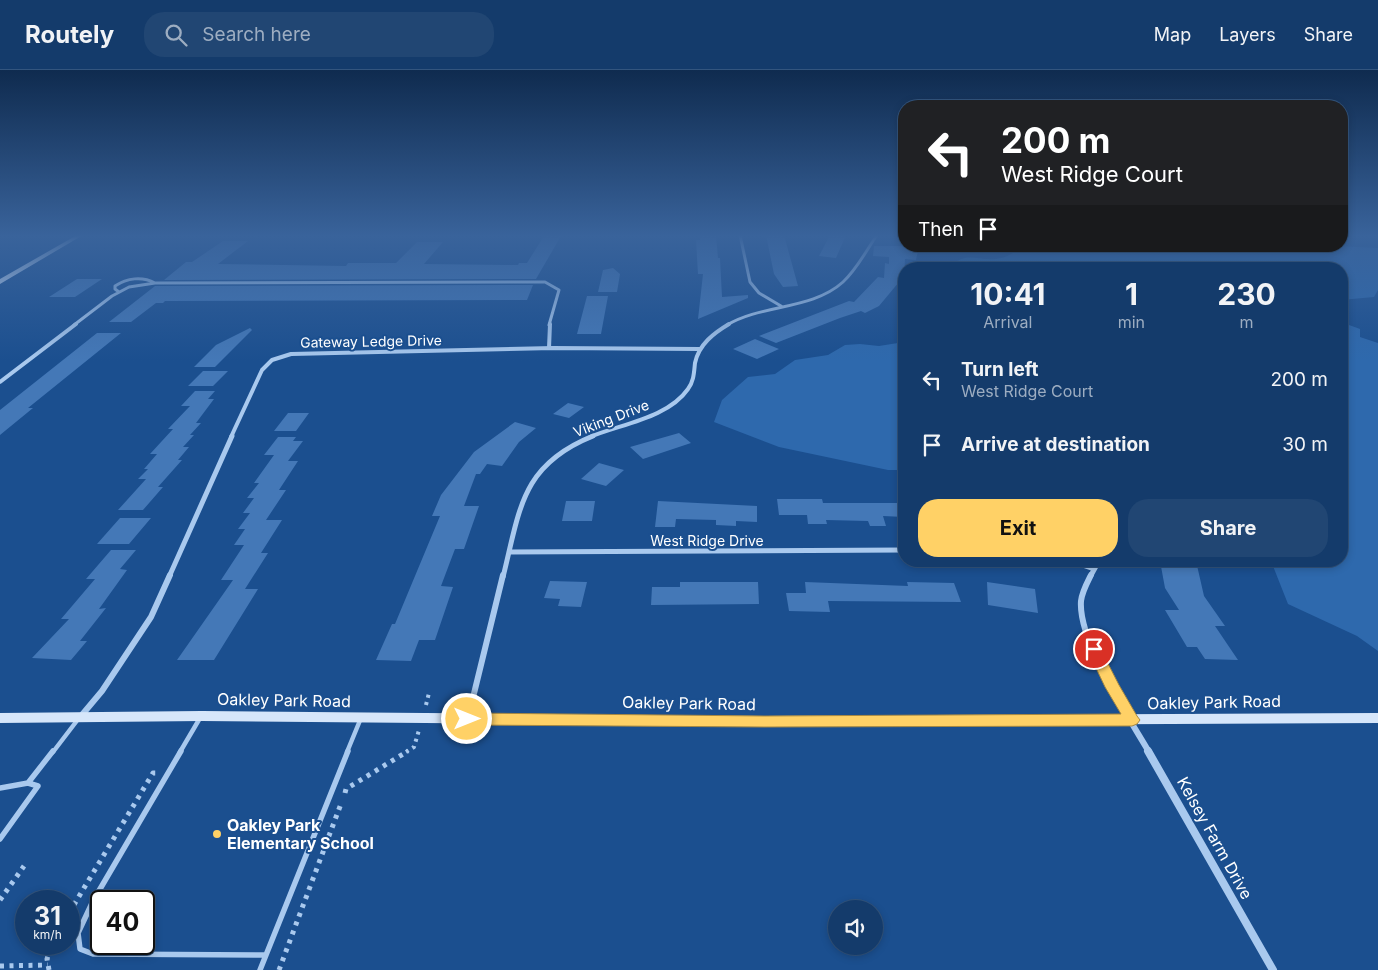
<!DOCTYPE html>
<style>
body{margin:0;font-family:Inter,sans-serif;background:#214673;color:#f1f3f6;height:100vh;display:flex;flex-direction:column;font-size:19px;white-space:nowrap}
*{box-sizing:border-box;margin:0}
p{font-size:16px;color:#9dadc1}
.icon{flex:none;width:28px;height:28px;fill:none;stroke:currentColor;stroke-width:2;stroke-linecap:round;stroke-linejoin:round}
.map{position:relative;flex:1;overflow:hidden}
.side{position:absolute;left:898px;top:192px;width:450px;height:305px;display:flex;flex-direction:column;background:#143b6b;border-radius:20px;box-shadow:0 2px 8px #0003,0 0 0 1px #33557e}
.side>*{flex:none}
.banner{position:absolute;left:898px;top:30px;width:450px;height:152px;border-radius:20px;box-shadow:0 2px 8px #0003,0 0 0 1px #33557e;background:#202124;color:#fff;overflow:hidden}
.fabs{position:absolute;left:828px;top:830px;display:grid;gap:10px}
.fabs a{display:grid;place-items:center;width:55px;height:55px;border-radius:50%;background:#143b6b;box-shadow:0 2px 8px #0003,0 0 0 1px #33557e;font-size:25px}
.speed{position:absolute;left:15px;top:820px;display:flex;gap:10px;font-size:25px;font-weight:700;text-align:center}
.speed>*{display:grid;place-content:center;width:65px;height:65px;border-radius:50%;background:#143b6b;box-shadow:0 2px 8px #0003,0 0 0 1px #33557e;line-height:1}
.speed small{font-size:12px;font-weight:400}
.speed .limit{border:2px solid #111;border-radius:8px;background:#fff;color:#111}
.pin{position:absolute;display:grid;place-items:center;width:42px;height:42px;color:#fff;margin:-21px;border:2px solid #fff;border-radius:50%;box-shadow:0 1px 5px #0007}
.me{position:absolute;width:55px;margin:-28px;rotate:90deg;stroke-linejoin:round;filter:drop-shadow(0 0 4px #0008)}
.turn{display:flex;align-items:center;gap:18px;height:105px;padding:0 20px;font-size:22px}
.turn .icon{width:65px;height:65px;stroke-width:2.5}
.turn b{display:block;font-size:35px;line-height:42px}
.then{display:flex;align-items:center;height:48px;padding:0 20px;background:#0003;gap:10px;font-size:19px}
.eta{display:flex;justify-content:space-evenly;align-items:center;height:85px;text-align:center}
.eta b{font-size:30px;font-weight:700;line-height:35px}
.action{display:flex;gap:10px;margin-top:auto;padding:10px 20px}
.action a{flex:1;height:58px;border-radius:20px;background:#ffd166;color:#111;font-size:20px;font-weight:700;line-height:58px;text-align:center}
.action a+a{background:#214673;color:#f1f3f6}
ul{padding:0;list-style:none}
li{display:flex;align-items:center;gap:15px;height:65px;padding:0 20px}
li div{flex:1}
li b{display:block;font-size:19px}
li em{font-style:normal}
header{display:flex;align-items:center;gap:30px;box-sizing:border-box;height:70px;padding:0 25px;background:#143b6b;border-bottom:1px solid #33557e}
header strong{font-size:24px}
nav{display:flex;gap:28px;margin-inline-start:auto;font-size:18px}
.search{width:350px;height:45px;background:#214673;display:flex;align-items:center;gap:12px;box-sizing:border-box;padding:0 18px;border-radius:20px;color:#9dadc1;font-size:19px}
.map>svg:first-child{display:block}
</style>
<header>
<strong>Routely</strong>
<div class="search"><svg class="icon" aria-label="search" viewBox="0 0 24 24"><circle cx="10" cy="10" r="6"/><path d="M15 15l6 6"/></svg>Search here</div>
<nav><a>Map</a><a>Layers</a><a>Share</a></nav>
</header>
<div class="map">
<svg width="1378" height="900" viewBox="0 0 1378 900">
<rect width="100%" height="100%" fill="#1b4f8f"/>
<path fill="#2e69ad" d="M 1026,176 L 1108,176 L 1142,182 L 1185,176 L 1336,176 L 1378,178 L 1378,220 L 1374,227 L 1341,230 L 1341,199 L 947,199 C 967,180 973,191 996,189 C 1007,188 1017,181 1026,176 Z
M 1341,252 L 1360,259 L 1360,267 L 1378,273 L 1378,581 L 1357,566 L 1288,534 L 1271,491 L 1341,491 Z
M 904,272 L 904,400 L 888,400 L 779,377 L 714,352 L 722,330 L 748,307 L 775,304 L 795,290 L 828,285 L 845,275 L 860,274 L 879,276 Z"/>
<path fill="#4478b7" d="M 700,165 L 716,165 L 718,188 L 720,188 L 722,227 L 748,225 L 748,228 L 698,249 L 703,204 L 698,204 L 696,170 L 700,170 Z
M 766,165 L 784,165 L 798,216 L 783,217 L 774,204 Z
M 830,165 L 846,165 L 836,188 L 819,186 Z
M 544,166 L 561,166 L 536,209 L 164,210 L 186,192 L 192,192 L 223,171 L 248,171 L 218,194 L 346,196 L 348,193 L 396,193 L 417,172 L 443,172 L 424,194 L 518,195 L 519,193 L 527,193 Z
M 874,176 L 919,176 L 916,190 L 905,189 L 904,206 L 879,236 L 865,243 L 861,241 L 840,248 L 776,273 L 759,266 L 849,231 L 854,232 L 878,207 L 884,208 L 885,193 L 889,194 L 889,187 L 873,186 Z
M 613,198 L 620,204 L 617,222 L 598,222 L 603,200 Z
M 77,209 L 102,209 L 75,227 L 49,227 Z
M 533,215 L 527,230 L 165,231 L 163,233 L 156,233 L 131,252 L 109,252 L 155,216 Z
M 587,226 L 608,226 L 601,264 L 577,264 Z
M 250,258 L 252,260 L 215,297 L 194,297 L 216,275 Z
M 97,263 L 121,263 L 28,338 L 33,338 L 0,365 L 0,340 Z
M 755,269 L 779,279 L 757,289 L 733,279 Z
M 203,301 L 228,301 L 213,316 L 188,316 Z
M 195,321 L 215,321 L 208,329 L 214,329 L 196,353 L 201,353 L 190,365 L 194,365 L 183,377 L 189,377 L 178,390 L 182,390 L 158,417 L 163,417 L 143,440 L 118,440 L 146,409 L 138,409 L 148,399 L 144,399 L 157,384 L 150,384 L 173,359 L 168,359 L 190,336 L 181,336 Z
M 568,333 L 584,337 L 569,348 L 553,344 Z
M 288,343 L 309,343 L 296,361 L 274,361 Z
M 515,352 L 536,358 L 519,372 L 502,396 L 487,394 L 480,404 L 476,404 L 464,436 L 479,436 L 464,479 L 455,479 L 441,516 L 453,517 L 435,570 L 419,570 L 411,591 L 376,590 L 392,554 L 395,554 L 440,446 L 432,446 L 441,425 L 474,382 Z
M 679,363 L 691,373 L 643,389 L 630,377 Z
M 278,367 L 296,367 L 293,371 L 303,371 L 288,391 L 298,391 L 279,420 L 286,420 L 266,450 L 282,450 L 261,483 L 268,483 L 245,519 L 258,519 L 214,590 L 177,590 L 233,510 L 221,510 L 244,475 L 234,475 L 245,459 L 238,459 L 250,443 L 243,443 L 254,428 L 247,428 L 259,413 L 254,413 L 274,385 L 264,385 Z
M 599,393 L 624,400 L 606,416 L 581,409 Z
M 777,429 L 822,429 L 823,433 L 904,433 L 904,447 L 883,446 L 886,456 L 870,456 L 868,451 L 826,450 L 827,454 L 808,454 L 807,445 L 779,445 Z
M 566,431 L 595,431 L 592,451 L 562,451 Z
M 658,431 L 757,436 L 757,452 L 736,451 L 736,456 L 716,455 L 716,450 L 676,449 L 675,457 L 655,457 Z
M 120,448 L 151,448 L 129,474 L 97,474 Z
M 111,480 L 136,480 L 120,499 L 127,500 L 99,539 L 106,538 L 80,571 L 87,571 L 71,590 L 32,588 L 69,549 L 61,549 L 95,509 L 86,509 Z
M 1160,491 L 1196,491 L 1204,526 L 1225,556 L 1215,556 L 1238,590 L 1205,589 L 1197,577 L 1187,577 L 1165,540 L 1179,540 L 1165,518 Z
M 550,511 L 587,512 L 581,537 L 558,536 L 560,529 L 544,528 Z
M 680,512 L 758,512 L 759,534 L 651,535 L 652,517 L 680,517 Z
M 805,512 L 908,516 L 907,512 L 954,513 L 961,532 L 828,531 L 830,542 L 789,541 L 786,523 L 806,523 Z
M 987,512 L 1035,519 L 1038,543 L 988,535 Z"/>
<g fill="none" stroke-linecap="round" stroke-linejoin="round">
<path stroke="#a9c9ee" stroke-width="4" stroke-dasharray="3 4.5" stroke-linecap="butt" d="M 426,635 L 429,623
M 406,682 L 414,677 L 419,660"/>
<path stroke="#a9c9ee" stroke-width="5" stroke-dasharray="4 5.5" stroke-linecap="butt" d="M 345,723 L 346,719 L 408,681
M 0,830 L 24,796
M 69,843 L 153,703 L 157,703
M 0,896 L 48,895
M 49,900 L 47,889 L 52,874
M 279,900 L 342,731"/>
<path stroke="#a9c9ee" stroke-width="4.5" d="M 53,682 L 79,648
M 180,682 L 200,648
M 347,682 L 361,648"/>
<path stroke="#a9c9ee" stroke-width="5.5" d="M 181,681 L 93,831 L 78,863 L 80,879 L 93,884 L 266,885 L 348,681
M 28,713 L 53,681
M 0,718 L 28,713 L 38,716 L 0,769
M 260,900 L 266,885"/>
<path stroke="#a9c9ee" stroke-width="3" d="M 740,165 L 750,212 L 759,223 L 781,236
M 119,222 L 115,219 L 115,216 C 127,208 142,206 155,213
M 74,255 L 112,226 L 129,217 L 155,213 L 545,212 L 559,220 L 549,255
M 727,255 C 762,234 812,240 843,212 C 857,199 866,181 877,165"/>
<path stroke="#a9c9ee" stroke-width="4" d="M 549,278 L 550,254
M 0,312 L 76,254
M 231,367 L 262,300 L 272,290 L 291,284 L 553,278 L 700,279
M 590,367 C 621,354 668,348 688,319 C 694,311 694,302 695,293 C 699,274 714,263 729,254"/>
<path stroke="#a9c9ee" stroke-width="5" d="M 509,482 L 904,480
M 1071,491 L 1094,499
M 169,507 L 232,366
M 503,507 C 520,439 521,395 593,366
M 1090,507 L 1099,491"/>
<path stroke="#a9c9ee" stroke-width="6" d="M 1091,505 C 1087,513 1082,522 1081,531 C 1078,571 1128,646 1149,682
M 81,646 L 102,621 L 151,547 L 170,505
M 468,648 L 503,505"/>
<path stroke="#a9c9ee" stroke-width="8" d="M 1148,681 L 1273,900"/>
<path fill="#d6e6fa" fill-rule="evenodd" d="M 77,165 L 83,165 L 0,214 L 0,209 Z
M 202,641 L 764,646 L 1378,643 L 1378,653 L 764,656 L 202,651 L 0,653 L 0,643 Z"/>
</g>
<linearGradient id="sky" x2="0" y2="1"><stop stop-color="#0f2b4f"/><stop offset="0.57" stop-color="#39639b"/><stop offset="1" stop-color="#39639b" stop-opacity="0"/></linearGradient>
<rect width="1378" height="291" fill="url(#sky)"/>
<path fill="#ffd166" stroke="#a68842" d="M 1094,575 L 1099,576 L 1119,615 L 1137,646 L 1140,650 L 1137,654 L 1132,656 L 764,657 L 467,655 L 462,653 L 460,649 L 462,645 L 467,643 L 764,646 L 1121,644 L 1105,617 L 1087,579 L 1089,576 Z"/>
<circle fill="#ffd166" stroke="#1b4f8f" stroke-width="2" cx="217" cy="764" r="5"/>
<g text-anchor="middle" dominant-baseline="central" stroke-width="4" stroke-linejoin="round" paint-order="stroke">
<g font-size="14" fill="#fff" stroke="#1b4f8f">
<text transform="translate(371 271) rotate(-1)">Gateway Ledge Drive</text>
<text transform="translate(611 348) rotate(-21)">Viking Drive</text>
<text x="707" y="470">West Ridge Drive</text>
</g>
<g font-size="16" fill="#fff" stroke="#1b4f8f">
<text transform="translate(284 630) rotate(1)">Oakley Park Road</text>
<text transform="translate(1214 632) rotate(-1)">Oakley Park Road</text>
<text transform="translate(689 633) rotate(1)">Oakley Park Road</text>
<text transform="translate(1215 768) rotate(61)">Kelsey Farm Drive</text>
</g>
<g font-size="16" font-weight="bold" fill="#fff" stroke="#1b4f8f" text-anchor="start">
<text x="227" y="755">Oakley Park<tspan x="227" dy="18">Elementary School</tspan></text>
</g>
</g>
</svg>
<div class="fabs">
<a><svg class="icon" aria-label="sound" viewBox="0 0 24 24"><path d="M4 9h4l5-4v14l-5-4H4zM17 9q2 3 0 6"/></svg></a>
</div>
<div class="speed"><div>31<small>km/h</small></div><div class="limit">40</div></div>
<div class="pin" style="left:1094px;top:579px;background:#d93025"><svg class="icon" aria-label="arrive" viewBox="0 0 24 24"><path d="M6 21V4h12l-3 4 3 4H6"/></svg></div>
<svg class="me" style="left:467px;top:649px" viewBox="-20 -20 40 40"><circle r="17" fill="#ffd166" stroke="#fff" stroke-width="3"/><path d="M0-11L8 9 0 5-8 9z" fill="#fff"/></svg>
<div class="banner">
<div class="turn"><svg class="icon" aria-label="left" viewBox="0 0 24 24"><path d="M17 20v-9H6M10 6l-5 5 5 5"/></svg><div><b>200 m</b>West Ridge Court</div></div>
<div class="then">Then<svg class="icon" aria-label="arrive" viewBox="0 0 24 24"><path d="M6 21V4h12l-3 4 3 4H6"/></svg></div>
</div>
<section class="side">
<div class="eta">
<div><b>10:41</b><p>Arrival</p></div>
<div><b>1</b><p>min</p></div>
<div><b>230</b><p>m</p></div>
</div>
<ul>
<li><svg class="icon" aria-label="left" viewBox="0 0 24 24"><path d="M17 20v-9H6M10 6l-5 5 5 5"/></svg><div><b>Turn left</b><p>West Ridge Court</p></div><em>200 m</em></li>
<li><svg class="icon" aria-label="arrive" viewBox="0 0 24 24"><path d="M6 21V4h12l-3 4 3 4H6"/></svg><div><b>Arrive at destination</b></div><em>30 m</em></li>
</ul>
<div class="action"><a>Exit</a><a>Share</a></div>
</section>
</div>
